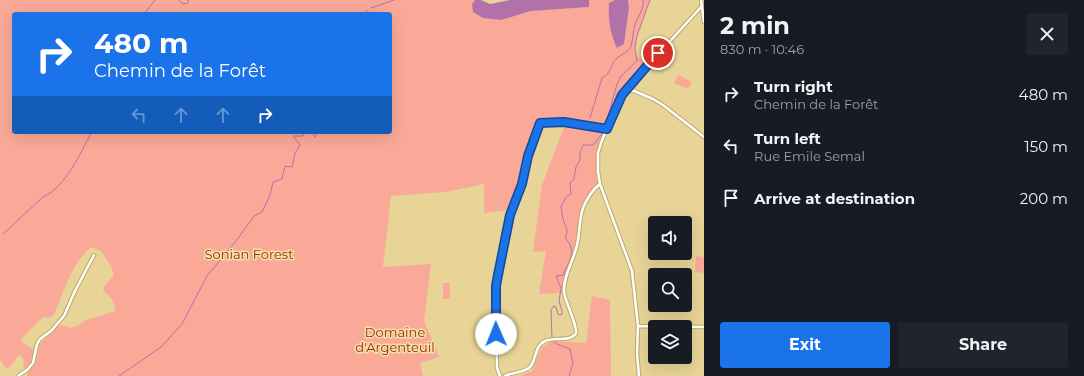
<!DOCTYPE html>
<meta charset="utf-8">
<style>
body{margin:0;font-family:Montserrat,sans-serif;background:#20242c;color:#f1f3f6;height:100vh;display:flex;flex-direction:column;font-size:15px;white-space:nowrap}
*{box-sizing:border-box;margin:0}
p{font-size:13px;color:#9ea1a6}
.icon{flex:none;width:22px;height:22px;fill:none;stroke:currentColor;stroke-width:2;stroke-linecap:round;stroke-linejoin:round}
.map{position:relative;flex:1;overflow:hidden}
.panel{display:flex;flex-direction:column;background:#171b24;width:380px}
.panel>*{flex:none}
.guide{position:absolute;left:12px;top:12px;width:380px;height:122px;border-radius:4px;box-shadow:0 4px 16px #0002;background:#1a73e8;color:#fff;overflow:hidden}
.controls{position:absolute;left:648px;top:216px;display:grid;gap:8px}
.controls a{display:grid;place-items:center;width:44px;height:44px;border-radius:4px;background:#171b24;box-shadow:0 4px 16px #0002;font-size:20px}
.pin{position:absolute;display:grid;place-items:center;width:34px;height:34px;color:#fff;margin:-17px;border:2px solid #fff;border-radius:50%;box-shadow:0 1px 4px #0007}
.me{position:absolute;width:44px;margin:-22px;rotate:359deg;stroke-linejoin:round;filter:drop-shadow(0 0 3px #0008)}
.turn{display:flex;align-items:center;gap:14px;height:84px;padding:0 16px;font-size:18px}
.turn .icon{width:52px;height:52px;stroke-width:2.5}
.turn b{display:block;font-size:28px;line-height:34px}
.lanes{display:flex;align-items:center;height:38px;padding:0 16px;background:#0003;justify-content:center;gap:20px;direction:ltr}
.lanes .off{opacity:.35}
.round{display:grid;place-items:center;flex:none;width:42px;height:42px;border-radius:4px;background:#20242c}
.headline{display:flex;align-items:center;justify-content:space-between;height:68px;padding:0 16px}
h1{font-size:24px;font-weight:700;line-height:30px}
.button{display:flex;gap:8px;margin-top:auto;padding:8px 16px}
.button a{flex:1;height:46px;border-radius:4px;background:#1a73e8;color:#fff;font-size:16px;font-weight:700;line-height:46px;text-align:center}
.button a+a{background:#20242c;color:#f1f3f6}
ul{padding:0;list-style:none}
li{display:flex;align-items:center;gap:12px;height:52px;padding:0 16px}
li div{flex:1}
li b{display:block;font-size:15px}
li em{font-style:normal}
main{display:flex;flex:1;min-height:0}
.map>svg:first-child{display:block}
</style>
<main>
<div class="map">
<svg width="704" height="376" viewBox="0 0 704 376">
<rect width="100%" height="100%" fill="#e8d496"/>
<path fill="#faa998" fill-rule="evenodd" d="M 0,0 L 475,0 L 472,4 L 501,20 L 531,11 L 589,7 L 589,0 L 615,0 L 610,3 L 624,44 L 629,8 L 628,0 L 650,0 L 637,36 L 635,48 L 636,56 L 647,63 L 621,94 L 610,116 L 609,116 L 605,127 L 566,120 L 541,121 L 526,156 L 521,184 L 510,210 L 484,213 L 484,184 L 446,192 L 391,196 L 383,267 L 431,264 L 424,321 L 439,357 L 420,363 L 423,376 L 28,376 L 27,374 L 36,362 L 39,346 L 41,343 L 57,327 L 62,325 L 70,328 L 77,326 L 84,321 L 115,311 C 116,302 109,296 103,290 L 104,287 L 114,275 L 111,266 L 101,251 L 91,247 C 71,264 64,292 54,315 L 49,318 L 43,317 L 20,340 L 35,351 L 30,365 L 24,368 L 23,358 L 19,355 L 10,367 L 6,368 L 0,360 ZM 14,14 L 390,14 L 390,132 L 14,132 Z
M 678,75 L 692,82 L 688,89 L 674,83 Z
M 565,124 L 604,131 C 596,147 595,165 599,183 C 591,188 584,200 581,208 C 578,220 578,233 575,245 C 572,262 563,276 563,293 L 539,294 L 546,251 L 533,252 L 542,185 Z
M 696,256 L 704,257 L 704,273 L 695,272 Z
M 443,283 L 450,283 L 450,299 L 443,299 Z
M 592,296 L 610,300 L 611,376 L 520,376 L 532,371 L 542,347 L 552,341 L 586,343 Z"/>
<path fill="#b272a9" d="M 475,0 L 481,0 L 490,4 L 510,0 L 589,0 L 589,7 L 531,11 L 501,20 L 483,18 L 473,12 L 472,4 Z
M 615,0 L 628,0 L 629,8 L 624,44 L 617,48 C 610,33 608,20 609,3 Z"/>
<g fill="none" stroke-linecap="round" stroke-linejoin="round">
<path stroke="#b272a9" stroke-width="1" d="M 179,0 L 183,4 L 188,3 L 188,0
M 371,8 L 394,0
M 144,14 L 155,0
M 365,14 L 367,10
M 590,118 L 602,78 C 611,74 610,65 617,58 C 622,54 629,52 631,46 C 633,39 633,31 635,24 C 638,16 645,8 643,0
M 605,127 L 617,84 L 621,76 L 637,61 L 635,48 L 637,36 L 650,0
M 311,132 L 315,137 L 319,132
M 3,234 L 43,197 C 66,187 80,153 92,132
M 552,337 L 551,310 L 554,306 L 556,307 L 558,314 L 560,315 L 562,314 L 562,311 L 559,301 L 561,288 L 556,276 L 564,275 L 564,272 C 571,259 576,249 565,238 C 569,231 566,228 564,222 C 562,218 562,211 561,206 L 567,196 L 571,194 L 570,183 L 574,179 L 576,167 L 580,160 L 580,153 L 583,145 L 592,145 L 595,143 L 604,131
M 552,340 L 557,344 L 570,349 L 573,363 L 569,376
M 119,376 L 161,347 L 182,324 L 207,276 L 236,241 L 254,216 L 262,212 L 270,195 L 273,182 L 282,179 L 285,166 L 292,167 L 295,153 L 300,145 L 293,136 L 303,136 L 305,132"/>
<g stroke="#bba86b" stroke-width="4.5">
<path id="minor" d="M 701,0 L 704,22
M 627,88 L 653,99 L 663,105 L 704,137
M 638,326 L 704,327
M 18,376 L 27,370 L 33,363 L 37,344 L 40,339 L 51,331 L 64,316 L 75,291 L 94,255
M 500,376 L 497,368 L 496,325 L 496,286 L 498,275 L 510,215 L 522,184 L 528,156 L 539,125 L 541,122 L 578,124 L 607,129
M 505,376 C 512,372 524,373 530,367 C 537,359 534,346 545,341 C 553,337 572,342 576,333 C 578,327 565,301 564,292 C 563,276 574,260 577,245 C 580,233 579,220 583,208 C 586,200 593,189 600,184
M 639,376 L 637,353 L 638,326 L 632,271 L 600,184 L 598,172 L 598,153 L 601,143 L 621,95 L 702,6"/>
</g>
<use href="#minor" stroke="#fff" stroke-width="2.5"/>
</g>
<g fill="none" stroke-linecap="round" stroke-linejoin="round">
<g stroke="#114b97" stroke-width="10">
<path id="route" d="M 496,334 L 496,286 L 498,275 L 510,215 L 522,184 L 528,156 L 540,123 L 564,122 L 607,129 L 622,95 L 658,53"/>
</g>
<use href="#route" stroke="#1a73e8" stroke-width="7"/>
</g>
<g text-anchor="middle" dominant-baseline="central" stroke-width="3" stroke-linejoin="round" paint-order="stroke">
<g font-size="13" fill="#902b19" stroke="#f5e1a2">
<text x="249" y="254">Sonian Forest</text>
<text x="395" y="332">Domaine<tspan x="395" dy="15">d'Argenteuil</tspan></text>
</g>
</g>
</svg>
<div class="controls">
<a><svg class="icon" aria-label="sound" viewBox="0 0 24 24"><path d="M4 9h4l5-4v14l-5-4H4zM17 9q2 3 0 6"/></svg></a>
<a><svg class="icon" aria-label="search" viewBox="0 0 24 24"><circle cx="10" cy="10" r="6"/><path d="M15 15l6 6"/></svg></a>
<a><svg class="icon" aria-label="layers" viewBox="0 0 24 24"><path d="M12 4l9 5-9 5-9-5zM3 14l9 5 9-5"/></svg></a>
</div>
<div class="pin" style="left:658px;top:53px;background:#d93025"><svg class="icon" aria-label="arrive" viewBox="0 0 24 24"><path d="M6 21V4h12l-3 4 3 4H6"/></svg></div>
<svg class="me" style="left:496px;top:334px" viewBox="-20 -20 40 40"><circle r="19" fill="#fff"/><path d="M0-13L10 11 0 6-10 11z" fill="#1a73e8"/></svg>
<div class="guide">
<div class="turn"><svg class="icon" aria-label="right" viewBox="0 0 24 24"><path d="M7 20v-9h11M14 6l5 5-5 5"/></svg><div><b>480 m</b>Chemin de la Forêt</div></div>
<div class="lanes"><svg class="icon off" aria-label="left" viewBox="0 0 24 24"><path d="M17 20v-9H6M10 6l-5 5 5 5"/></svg><svg class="icon off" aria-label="ahead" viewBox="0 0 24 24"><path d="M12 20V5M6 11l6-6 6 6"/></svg><svg class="icon off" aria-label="ahead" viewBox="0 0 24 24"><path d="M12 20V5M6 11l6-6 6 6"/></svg><svg class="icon" aria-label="right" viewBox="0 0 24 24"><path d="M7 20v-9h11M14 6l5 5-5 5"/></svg></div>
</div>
</div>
<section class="panel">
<div class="headline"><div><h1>2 min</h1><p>830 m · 10:46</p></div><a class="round"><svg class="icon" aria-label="close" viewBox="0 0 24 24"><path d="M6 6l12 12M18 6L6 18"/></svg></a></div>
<ul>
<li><svg class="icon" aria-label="right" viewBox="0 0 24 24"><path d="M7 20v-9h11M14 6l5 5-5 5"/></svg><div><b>Turn right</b><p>Chemin de la Forêt</p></div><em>480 m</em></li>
<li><svg class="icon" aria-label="left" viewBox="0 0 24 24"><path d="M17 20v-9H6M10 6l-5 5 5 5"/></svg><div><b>Turn left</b><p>Rue Emile Semal</p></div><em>150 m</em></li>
<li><svg class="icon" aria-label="arrive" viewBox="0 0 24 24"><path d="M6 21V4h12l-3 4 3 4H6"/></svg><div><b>Arrive at destination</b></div><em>200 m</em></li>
</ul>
<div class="button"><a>Exit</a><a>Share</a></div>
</section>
</main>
